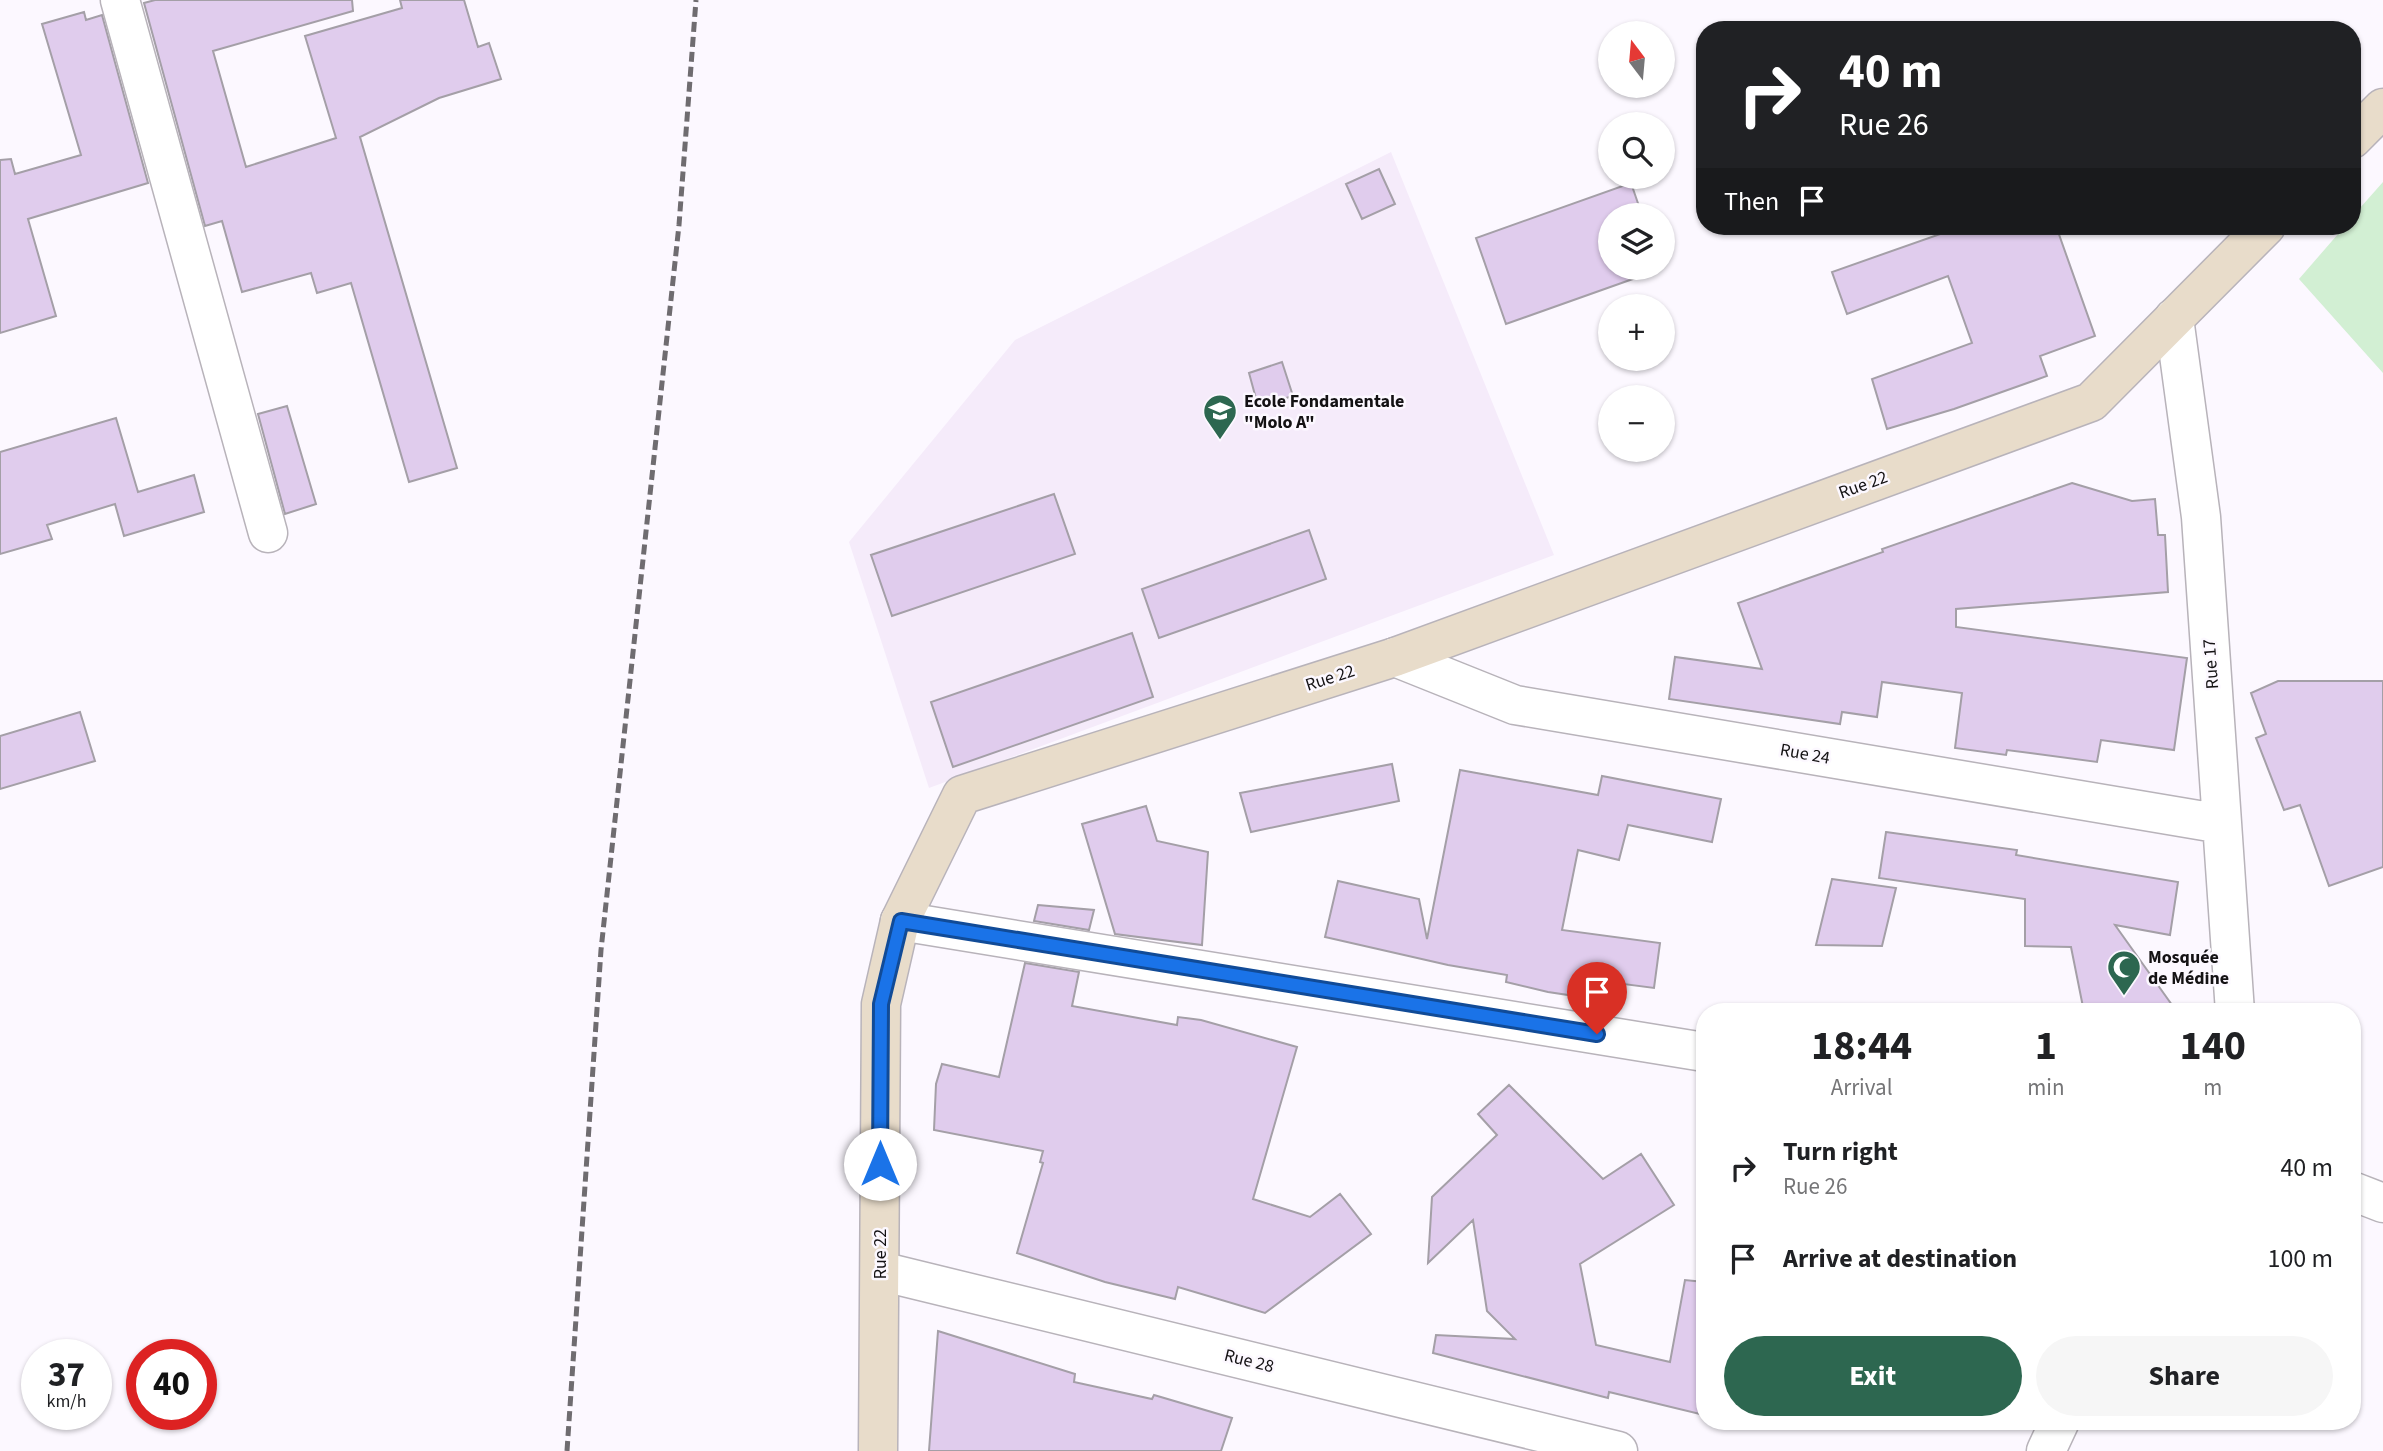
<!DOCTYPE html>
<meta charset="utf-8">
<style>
body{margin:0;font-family:"Source Sans 3",sans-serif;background:#f6f6f6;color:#202124;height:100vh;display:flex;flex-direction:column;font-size:26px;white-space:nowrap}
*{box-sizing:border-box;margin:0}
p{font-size:23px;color:#757577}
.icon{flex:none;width:38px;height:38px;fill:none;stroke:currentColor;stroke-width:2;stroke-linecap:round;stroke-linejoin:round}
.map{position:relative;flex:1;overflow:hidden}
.sheet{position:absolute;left:1696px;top:1003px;width:665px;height:427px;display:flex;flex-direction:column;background:#fff;border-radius:28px;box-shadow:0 2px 5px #0004}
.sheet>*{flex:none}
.hud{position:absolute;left:1696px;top:21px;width:665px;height:214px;border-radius:28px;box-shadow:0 2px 5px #0004;background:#202124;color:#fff;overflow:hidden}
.needle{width:46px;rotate:344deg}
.tools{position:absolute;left:1598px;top:21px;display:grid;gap:14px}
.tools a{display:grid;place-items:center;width:77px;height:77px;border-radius:50%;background:#fff;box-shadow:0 2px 5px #0004;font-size:35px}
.speed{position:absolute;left:21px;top:1339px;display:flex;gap:14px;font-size:35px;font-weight:700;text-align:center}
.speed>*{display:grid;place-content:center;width:91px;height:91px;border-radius:50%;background:#fff;box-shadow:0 2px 5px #0004;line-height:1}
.speed small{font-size:18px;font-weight:400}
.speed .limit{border:10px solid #d22;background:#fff;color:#111}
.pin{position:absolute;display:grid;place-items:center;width:60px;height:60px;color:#fff;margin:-72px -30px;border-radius:50% 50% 50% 0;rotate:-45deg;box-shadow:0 0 7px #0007}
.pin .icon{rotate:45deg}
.me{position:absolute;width:77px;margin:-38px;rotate:0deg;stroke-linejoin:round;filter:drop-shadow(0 0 5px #0008)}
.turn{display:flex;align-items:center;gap:24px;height:147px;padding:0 28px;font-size:32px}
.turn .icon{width:91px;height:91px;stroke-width:2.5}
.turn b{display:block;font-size:49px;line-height:60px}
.then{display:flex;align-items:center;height:66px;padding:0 28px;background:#0003;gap:14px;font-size:26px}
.eta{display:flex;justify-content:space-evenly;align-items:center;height:119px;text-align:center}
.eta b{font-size:42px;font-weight:700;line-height:49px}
.cta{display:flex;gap:14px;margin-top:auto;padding:14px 28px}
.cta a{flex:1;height:80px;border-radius:42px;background:#2d6750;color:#fff;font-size:28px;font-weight:700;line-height:80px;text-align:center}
.cta a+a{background:#f6f6f6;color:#202124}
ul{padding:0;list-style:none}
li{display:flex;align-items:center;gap:21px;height:91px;padding:0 28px}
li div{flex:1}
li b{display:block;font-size:26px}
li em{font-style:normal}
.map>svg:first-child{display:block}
</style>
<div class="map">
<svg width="2383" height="1451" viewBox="0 0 2383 1451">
<rect width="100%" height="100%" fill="#fcf8ff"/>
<path fill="#f5ebfa" d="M 1391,152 L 1554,555 L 929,788 L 849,542 L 1015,340 Z"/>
<path fill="#d2efd3" d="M 2383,182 L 2383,373 L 2299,279 L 2345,226 L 2352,226 L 2352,217 Z"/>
<path fill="#e0cced" stroke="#a49fa7" stroke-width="2" d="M 155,0 L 352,0 L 353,11 L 213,51 L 246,167 L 336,138 L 305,36 L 402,8 L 400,0 L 464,0 L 478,47 L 489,43 L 501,79 L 439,98 L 360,137 L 457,468 L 409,482 L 351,283 L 317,293 L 311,273 L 242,292 L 222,221 L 205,226 L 144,3 Z
M 84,12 L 86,20 L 102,15 L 148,183 L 28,219 L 56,316 L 0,333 L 0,160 L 11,159 L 15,174 L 81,155 L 42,24 Z
M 1379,169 L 1395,204 L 1362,219 L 1346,184 Z
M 1631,183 L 1642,215 L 1610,215 L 1610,268 L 1661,269 L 1506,324 L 1476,238 Z
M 1963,226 L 2056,226 L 2095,336 L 2040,356 L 2047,376 L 1954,409 L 1887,429 L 1872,379 L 1972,343 L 1948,276 L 1847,314 L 1832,272 Z
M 1282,362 L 1293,396 L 1258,406 L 1249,373 Z
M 287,406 L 316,504 L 285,514 L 258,414 Z
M 116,418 L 138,492 L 194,475 L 204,512 L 124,536 L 115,504 L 47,525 L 52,539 L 0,554 L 0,452 Z
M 2072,483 L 2132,501 L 2155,499 L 2158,535 L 2165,535 L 2168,592 L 1956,609 L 1956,627 L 2187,658 L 2174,750 L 2101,740 L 2097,762 L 2007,750 L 2006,755 L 1955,748 L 1962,693 L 1882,682 L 1877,717 L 1842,712 L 1840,724 L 1669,699 L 1675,657 L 1762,669 L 1738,603 L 1883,552 L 1882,549 Z
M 1054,494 L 1075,554 L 892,616 L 871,555 Z
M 1309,530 L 1326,579 L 1159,638 L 1142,589 Z
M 1132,633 L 1153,697 L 953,767 L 931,702 Z
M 2278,681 L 2383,681 L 2383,867 L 2329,886 L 2300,805 L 2284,810 L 2256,738 L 2266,734 L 2251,693 Z
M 80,712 L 95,761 L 0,789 L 0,736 Z
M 1392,764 L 1399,801 L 1251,832 L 1240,793 Z
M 1460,770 L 1598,795 L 1602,776 L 1721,799 L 1712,842 L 1628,825 L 1619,860 L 1578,850 L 1562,930 L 1660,943 L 1654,988 L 1578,978 L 1575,996 L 1548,992 L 1506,982 L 1507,975 L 1448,965 L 1325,937 L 1338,881 L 1419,899 L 1427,939 Z
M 1146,806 L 1157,841 L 1208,852 L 1202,945 L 1115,934 L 1082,824 Z
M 1886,832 L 2017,850 L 2016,855 L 2178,882 L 2170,935 L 2115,925 L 2177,1012 L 2084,1012 L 2071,947 L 2025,946 L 2025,899 L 1879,878 Z
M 1832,879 L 1896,888 L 1882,946 L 1816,945 Z
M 1038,905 L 1094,910 L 1089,930 L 1034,921 Z
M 1025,963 L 1079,972 L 1072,1006 L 1177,1025 L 1178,1017 L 1201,1020 L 1297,1047 L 1253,1199 L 1310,1217 L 1340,1194 L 1371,1234 L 1265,1313 L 1178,1287 L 1175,1299 L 1105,1282 L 1017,1253 L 1043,1163 L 1040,1162 L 1043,1151 L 934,1130 L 936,1084 L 942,1064 L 999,1077 Z
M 1509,1085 L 1603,1179 L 1641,1154 L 1674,1205 L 1580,1264 L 1596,1345 L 1670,1362 L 1685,1280 L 1704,1282 L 1704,1415 L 1609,1392 L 1608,1398 L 1433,1353 L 1436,1335 L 1515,1339 L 1487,1311 L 1473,1220 L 1428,1263 L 1432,1197 L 1497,1135 L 1478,1114 Z
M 938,1331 L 1075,1374 L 1074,1382 L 1152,1399 L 1154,1395 L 1232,1418 L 1221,1451 L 929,1451 Z"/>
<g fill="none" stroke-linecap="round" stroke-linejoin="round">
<g stroke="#b8b3ba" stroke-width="41">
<path id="street" d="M 120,0 L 268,533
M 2174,318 L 2201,517 L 2235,1012
M 1395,657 L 1515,705 L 2222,824
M 900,921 L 1704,1052
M 2352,1191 L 2383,1203
M 880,1271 L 1618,1451
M 2046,1451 L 2060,1421"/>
</g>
<g stroke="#b8b3ba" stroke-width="41">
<path id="secondary" d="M 2352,139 L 2383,108
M 878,1451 L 881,1004 L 900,921 L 962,795 L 1395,657 L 2091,402 L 2266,226"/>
</g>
<use href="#street" stroke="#fff" stroke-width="38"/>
<use href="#secondary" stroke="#e8dcca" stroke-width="38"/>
<path stroke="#6f6c70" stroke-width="5" stroke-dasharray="10 5" stroke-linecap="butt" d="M 567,1451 L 601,950 L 679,225 L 696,0"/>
</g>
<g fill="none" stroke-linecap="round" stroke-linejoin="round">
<g stroke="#114b97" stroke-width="18">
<path id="route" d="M 880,1164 L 881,1004 L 901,921 L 1597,1034"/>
</g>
<use href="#route" stroke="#1a73e8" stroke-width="12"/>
</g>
<defs>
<g id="school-pin" transform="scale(1.75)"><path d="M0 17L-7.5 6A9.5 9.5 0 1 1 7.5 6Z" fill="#2d6750" stroke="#fcf8ff"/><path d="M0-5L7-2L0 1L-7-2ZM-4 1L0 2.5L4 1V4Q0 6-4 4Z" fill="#fff"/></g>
<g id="mosque-pin" transform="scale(1.75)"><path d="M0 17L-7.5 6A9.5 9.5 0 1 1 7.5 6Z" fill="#2d6750" stroke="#fcf8ff"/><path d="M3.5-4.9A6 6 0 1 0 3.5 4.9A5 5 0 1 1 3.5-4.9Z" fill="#fff"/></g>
</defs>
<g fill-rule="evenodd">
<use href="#school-pin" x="1220" y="411"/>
<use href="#mosque-pin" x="2124" y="967"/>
</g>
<g text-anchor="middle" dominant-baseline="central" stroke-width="5" stroke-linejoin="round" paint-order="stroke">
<g font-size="18" font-weight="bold" fill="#141214" stroke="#fcf8ff" text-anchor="start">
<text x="1244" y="401">Ecole Fondamentale<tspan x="1244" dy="21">"Molo A"</tspan></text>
<text x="2148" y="957">Mosquée<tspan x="2148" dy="21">de Médine</tspan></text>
</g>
<g font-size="18" fill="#141214" stroke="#fcf8ff">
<text transform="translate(1863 485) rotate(-20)">Rue 22</text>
<text transform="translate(2211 664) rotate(-94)">Rue 17</text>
<text transform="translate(1330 678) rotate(-18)">Rue 22</text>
<text transform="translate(1805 754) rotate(10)">Rue 24</text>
<text transform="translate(880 1254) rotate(-90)">Rue 22</text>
<text transform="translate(1249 1361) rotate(14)">Rue 28</text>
</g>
</g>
</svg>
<div class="tools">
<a><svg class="needle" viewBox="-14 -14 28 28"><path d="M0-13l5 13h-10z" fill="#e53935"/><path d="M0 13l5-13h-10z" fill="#757577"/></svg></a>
<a><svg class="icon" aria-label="search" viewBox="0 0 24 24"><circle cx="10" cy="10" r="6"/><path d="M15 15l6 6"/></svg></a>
<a><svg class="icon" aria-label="layers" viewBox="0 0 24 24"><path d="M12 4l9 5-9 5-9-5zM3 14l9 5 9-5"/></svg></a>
<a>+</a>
<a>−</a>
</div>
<div class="speed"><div>37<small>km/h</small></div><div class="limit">40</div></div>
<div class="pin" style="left:1597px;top:1034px;background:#d93025"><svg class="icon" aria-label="arrive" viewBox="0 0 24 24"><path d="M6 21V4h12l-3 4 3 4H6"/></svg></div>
<svg class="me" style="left:880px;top:1164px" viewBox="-20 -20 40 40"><circle r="19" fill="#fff"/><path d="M0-13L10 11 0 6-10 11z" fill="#1a73e8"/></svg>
<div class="hud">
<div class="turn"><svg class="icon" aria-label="right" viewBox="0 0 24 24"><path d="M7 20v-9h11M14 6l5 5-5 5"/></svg><div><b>40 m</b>Rue 26</div></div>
<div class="then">Then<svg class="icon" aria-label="arrive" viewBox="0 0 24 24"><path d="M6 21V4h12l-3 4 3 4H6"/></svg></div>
</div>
<section class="sheet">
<div class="eta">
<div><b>18:44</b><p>Arrival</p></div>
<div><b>1</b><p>min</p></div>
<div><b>140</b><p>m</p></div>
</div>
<ul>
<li><svg class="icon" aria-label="right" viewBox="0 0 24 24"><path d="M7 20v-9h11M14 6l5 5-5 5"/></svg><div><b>Turn right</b><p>Rue 26</p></div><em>40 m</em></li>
<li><svg class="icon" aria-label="arrive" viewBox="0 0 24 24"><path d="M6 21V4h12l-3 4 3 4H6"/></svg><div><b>Arrive at destination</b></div><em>100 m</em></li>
</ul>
<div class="cta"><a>Exit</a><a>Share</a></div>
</section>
</div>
